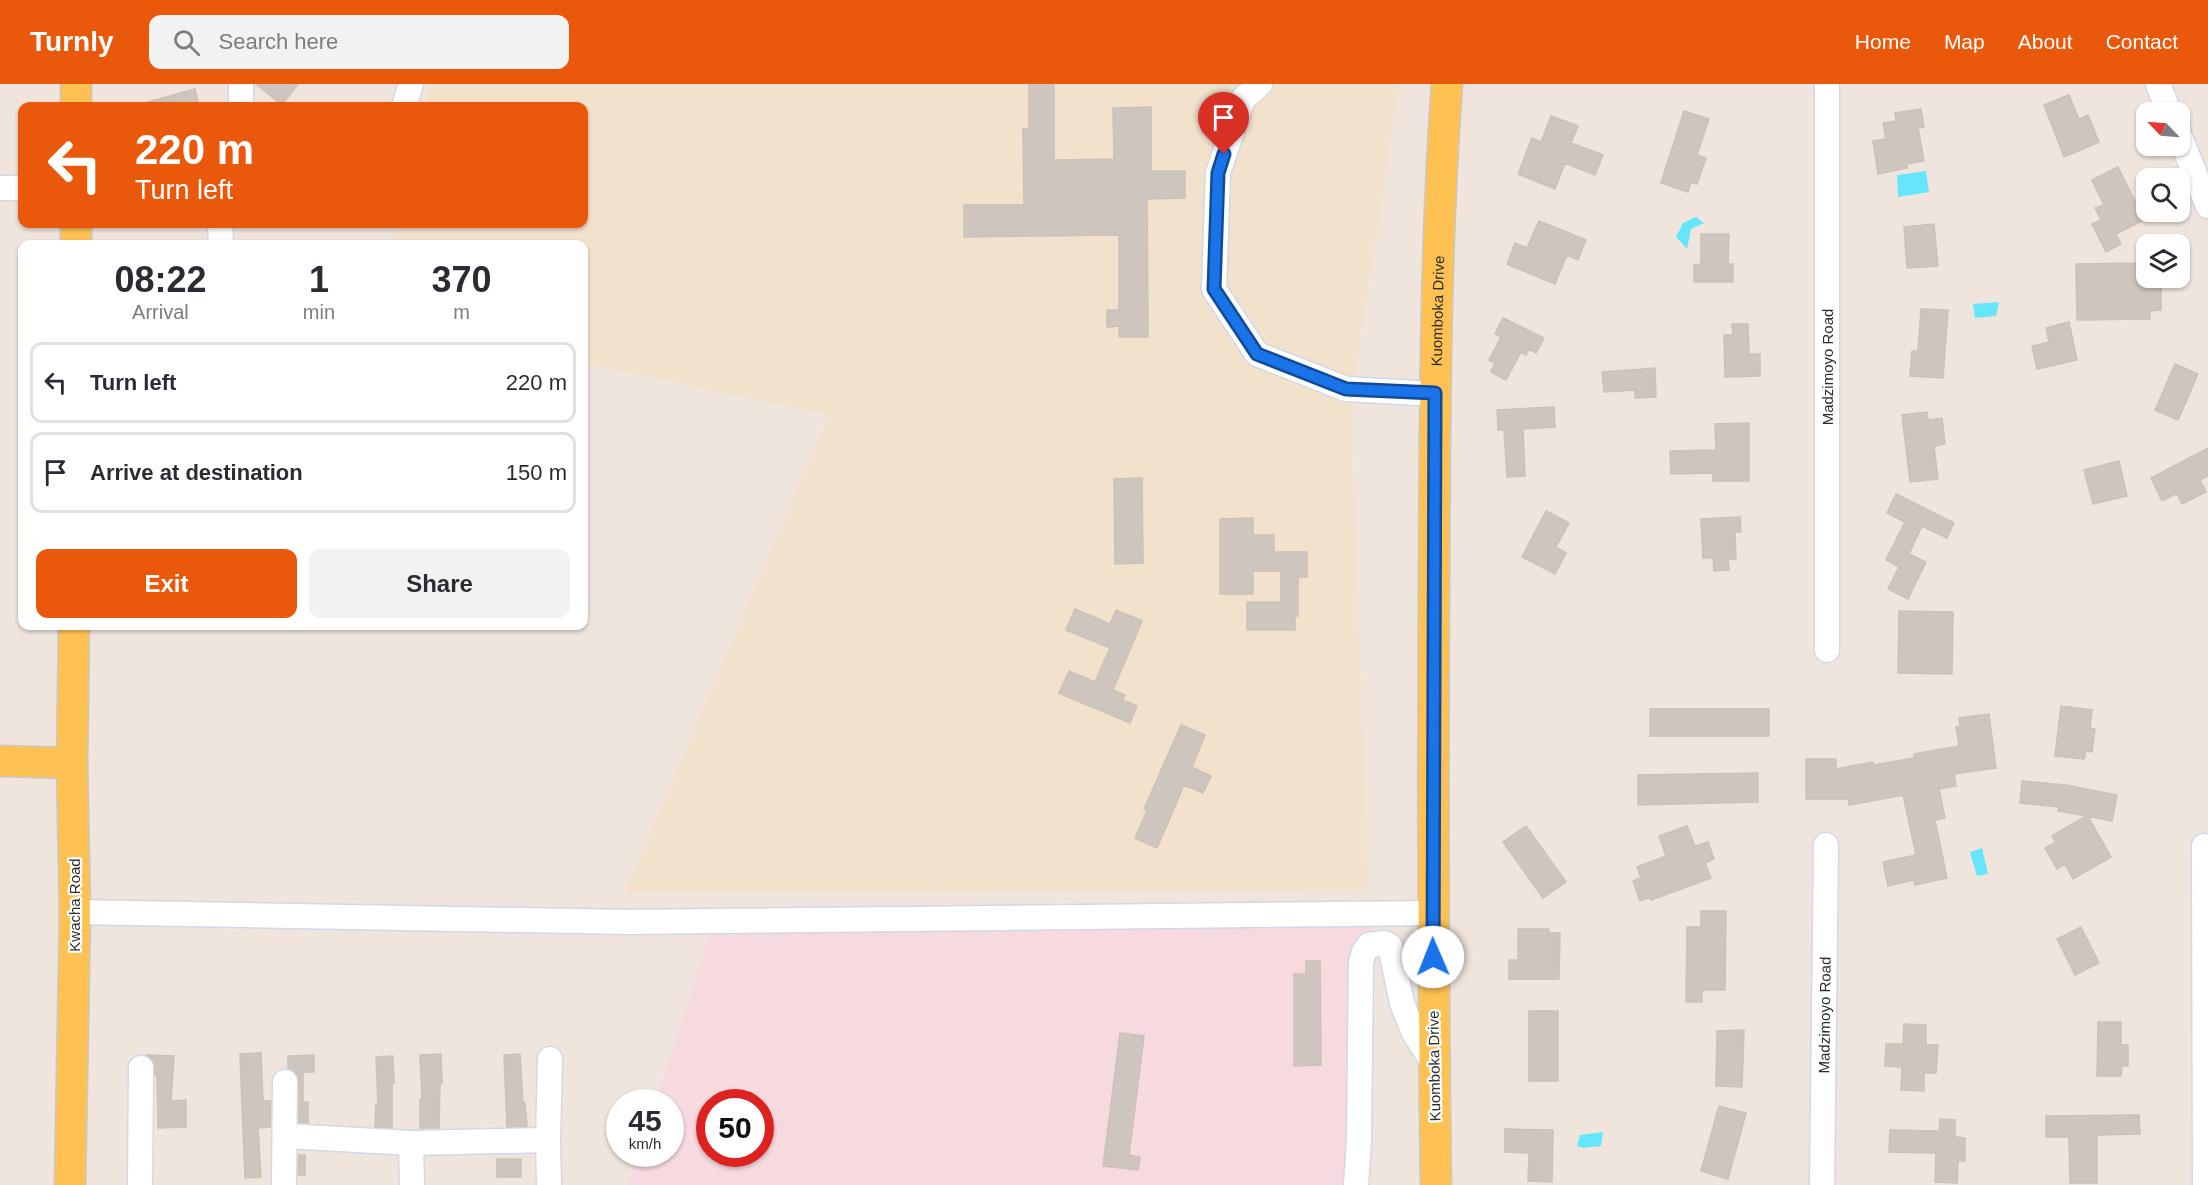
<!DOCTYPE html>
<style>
body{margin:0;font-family:Arial,sans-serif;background:#f2f2f3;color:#2b2b33;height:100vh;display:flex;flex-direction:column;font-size:22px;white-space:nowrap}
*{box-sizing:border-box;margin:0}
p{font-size:20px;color:#7c7c81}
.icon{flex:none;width:33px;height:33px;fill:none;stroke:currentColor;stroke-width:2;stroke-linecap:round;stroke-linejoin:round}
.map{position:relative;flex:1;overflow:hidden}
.side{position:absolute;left:18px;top:156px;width:570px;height:390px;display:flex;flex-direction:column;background:#fff;border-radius:12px;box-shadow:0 2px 4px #0004}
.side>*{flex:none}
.guide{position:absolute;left:18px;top:18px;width:570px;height:126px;border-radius:12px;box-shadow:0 2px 4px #0004;background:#ea580c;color:#fff;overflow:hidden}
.needle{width:39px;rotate:295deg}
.buttons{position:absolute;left:2136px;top:18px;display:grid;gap:12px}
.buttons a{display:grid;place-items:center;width:54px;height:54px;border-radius:12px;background:#fff;box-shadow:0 2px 4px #0004;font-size:30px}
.speed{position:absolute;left:606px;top:1005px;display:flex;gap:12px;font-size:30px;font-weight:700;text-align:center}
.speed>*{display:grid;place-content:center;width:78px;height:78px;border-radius:50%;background:#fff;box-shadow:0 2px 4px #0004;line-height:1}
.speed small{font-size:15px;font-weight:400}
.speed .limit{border:9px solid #d22;background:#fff;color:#111}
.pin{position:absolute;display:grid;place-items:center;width:51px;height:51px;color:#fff;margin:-62px -26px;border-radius:50% 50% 50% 0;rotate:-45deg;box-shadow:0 0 6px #0007}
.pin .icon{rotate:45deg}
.me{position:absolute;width:66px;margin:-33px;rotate:359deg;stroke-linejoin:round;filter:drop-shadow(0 0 4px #0008)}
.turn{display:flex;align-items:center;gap:21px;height:126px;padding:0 18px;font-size:27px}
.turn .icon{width:78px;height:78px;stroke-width:2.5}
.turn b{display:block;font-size:42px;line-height:51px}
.eta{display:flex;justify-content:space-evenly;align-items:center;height:102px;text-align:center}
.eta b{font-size:36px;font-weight:700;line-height:42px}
.cta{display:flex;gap:12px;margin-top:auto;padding:12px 18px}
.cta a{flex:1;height:69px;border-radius:12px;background:#ea580c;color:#fff;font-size:24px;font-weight:700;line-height:69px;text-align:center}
.cta a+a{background:#f2f2f3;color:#2b2b33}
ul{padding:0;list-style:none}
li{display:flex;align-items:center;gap:18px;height:81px;margin:0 12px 9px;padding:0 6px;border:3px solid #e1e1e2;border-radius:12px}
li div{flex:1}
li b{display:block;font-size:22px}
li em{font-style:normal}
header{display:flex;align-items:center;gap:36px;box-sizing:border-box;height:84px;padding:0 30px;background:#ea580c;color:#fff}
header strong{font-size:28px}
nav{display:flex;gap:33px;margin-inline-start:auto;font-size:21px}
.search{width:420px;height:54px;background:#f2f2f3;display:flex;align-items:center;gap:15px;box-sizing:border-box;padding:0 21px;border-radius:12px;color:#7c7c81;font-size:22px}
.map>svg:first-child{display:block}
</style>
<header>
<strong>Turnly</strong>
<div class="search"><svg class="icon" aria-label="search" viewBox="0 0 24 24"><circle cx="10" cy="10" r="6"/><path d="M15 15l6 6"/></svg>Search here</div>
<nav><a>Home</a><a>Map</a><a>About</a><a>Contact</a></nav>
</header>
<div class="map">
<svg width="2208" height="1101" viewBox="0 0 2208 1101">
<rect width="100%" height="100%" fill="#efe5dd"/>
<path fill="#f2e1cb" d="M 431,0 L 1399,0 L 1351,318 L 1368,806 L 625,809 L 829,331 L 584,279 L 584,160 L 390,160 L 395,140 L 584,140 L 584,22 L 425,22 Z"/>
<path fill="#f6dadf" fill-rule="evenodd" d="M 1372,835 L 1371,1101 L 628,1101 L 639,1070 L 670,1070 L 670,1018 L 655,1018 L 712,844 ZM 710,1018 L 760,1018 L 760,1070 L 710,1070 Z"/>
<path fill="#65e6fc" d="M 1926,87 L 1929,108 L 1898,113 L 1897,91 Z
M 1696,133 L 1704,139 L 1691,145 L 1687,165 L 1676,153 L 1683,139 Z
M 1999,218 L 1996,232 L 1975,234 L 1973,220 Z
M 1982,764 L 1988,790 L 1977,792 L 1970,768 Z
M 1603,1048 L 1601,1062 L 1583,1064 L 1577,1062 L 1580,1051 Z"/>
<path fill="#cec6be" stroke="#cbc1b6" stroke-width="1.5" d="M 256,0 L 298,0 L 282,21 Z
M 1029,0 L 1054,0 L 1054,76 L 1114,75 L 1113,24 L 1151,23 L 1151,87 L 1185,87 L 1185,114 L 1147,115 L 1148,253 L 1119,253 L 1119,242 L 1107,243 L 1107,226 L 1119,226 L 1119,151 L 964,153 L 964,121 L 1024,121 L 1023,45 L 1029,45 Z
M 195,5 L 199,22 L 148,22 L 148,18 Z
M 2069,11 L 2079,35 L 2088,31 L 2099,58 L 2064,73 L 2044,21 Z
M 1921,25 L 1924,43 L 1918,44 L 1924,77 L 1907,80 L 1907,84 L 1878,90 L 1873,57 L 1886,55 L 1883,39 L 1896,37 L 1895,29 Z
M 1684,27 L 1709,35 L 1697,71 L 1706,74 L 1697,100 L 1691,98 L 1688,108 L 1661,99 Z
M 1551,32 L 1578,42 L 1571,59 L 1603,71 L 1595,91 L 1565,79 L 1555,105 L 1518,90 L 1532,54 L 1541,58 Z
M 2118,83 L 2144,136 L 2116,150 L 2121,160 L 2106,168 L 2092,140 L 2101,136 L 2095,124 L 2104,121 L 2092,96 Z
M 1539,137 L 1586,156 L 1578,176 L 1567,171 L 1555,200 L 1507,180 L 1515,159 L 1527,164 Z
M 1934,140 L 1938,182 L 1907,184 L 1904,143 Z
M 1701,150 L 1729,150 L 1728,180 L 1733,180 L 1733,198 L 1694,198 L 1694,181 L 1701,180 Z
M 2146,179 L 2146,194 L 2161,194 L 2161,226 L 2150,227 L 2150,235 L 2077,236 L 2076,180 Z
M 1921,225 L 1948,226 L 1943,294 L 1910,292 L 1912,267 L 1918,267 Z
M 1503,234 L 1544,254 L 1536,269 L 1529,265 L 1526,271 L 1521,268 L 1506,296 L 1491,288 L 1495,279 L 1489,276 L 1501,253 L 1495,250 Z
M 2069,238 L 2077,276 L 2037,285 L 2032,262 L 2049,258 L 2046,244 Z
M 1732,240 L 1748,240 L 1749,270 L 1760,270 L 1760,292 L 1725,293 L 1724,251 L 1733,251 Z
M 2175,280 L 2198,290 L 2178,336 L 2155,326 Z
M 1655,284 L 1656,313 L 1635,314 L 1635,306 L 1604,308 L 1602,288 Z
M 1554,323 L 1555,343 L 1523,345 L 1525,392 L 1507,393 L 1504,346 L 1498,346 L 1497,326 Z
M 1927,328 L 1928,336 L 1942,334 L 1945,360 L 1934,362 L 1938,395 L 1910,398 L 1902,331 Z
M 1749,339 L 1749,397 L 1713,397 L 1713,389 L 1671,390 L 1670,367 L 1716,366 L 1715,340 Z
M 2208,364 L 2208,392 L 2200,396 L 2206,408 L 2182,420 L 2177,409 L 2162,417 L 2151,394 Z
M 2119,377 L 2127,412 L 2093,420 L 2084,386 Z
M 1142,394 L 1143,479 L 1115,480 L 1114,395 Z
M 1896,410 L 1954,439 L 1947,454 L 1922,442 L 1909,470 L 1926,478 L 1908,515 L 1888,505 L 1899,483 L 1886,476 L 1905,438 L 1887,429 Z
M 1546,427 L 1569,439 L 1556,463 L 1566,469 L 1555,490 L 1522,473 Z
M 1740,433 L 1741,448 L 1735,448 L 1736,475 L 1728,475 L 1729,486 L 1714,487 L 1713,474 L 1703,474 L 1701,435 Z
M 1253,434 L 1253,451 L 1274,451 L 1274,468 L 1307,468 L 1307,493 L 1298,493 L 1298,532 L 1295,532 L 1295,546 L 1247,546 L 1247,518 L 1281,518 L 1281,487 L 1253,487 L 1253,510 L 1220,510 L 1220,435 Z
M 1075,525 L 1110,540 L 1116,526 L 1142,537 L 1113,606 L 1125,611 L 1122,616 L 1137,622 L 1130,639 L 1059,609 L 1069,587 L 1095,598 L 1110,564 L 1066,546 Z
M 1899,527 L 1953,528 L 1952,590 L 1898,589 Z
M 2061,622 L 2092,626 L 2090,644 L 2095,645 L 2092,668 L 2086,667 L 2084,675 L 2055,672 Z
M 1650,625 L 1769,625 L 1769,652 L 1650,652 Z
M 1989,630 L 1996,684 L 1954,690 L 1956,702 L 1939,705 L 1945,734 L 1935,736 L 1947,794 L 1915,801 L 1914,796 L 1888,802 L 1883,778 L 1916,771 L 1903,711 L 1849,721 L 1848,715 L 1806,715 L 1806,675 L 1836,675 L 1836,685 L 1873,678 L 1874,681 L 1914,674 L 1914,670 L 1959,662 L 1956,643 L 1960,643 L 1959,634 Z
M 1181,641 L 1205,651 L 1192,683 L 1211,692 L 1203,709 L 1184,701 L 1157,764 L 1135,754 L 1147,727 L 1144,725 Z
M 1758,689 L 1758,718 L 1638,721 L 1638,691 Z
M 2022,697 L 2066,701 L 2117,711 L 2112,737 L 2088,732 L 2111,773 L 2073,795 L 2065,780 L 2057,785 L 2045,764 L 2056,758 L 2052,752 L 2086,732 L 2058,727 L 2059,723 L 2020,719 Z
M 1526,742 L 1566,798 L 1543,814 L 1503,758 Z
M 1687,742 L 1695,762 L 1708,758 L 1714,775 L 1705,779 L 1711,794 L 1651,816 L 1650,813 L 1640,817 L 1633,797 L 1641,794 L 1637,783 L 1666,772 L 1659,752 Z
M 1701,827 L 1726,827 L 1725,906 L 1702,906 L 1702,918 L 1686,918 L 1687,843 L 1701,843 Z
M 2081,843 L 2099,879 L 2075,891 L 2057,855 Z
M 1518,845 L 1549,845 L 1549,849 L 1560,849 L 1559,895 L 1509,895 L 1509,876 L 1518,876 Z
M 1306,877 L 1320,877 L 1321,981 L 1294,982 L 1294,890 L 1306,890 Z
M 1529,927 L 1558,927 L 1558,997 L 1529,997 Z
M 2098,938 L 2121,938 L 2121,961 L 2128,961 L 2128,982 L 2122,982 L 2121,992 L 2097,992 Z
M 1904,940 L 1926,941 L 1926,961 L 1938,961 L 1936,989 L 1924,989 L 1924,1007 L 1901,1006 L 1902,983 L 1885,982 L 1886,960 L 1903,960 Z
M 1744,946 L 1742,1003 L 1716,1002 L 1717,947 Z
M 1120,949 L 1144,952 L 1129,1071 L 1140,1073 L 1138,1086 L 1103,1082 Z
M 261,969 L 263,1017 L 271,1017 L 270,1043 L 258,1044 L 261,1093 L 245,1094 L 240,970 Z
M 441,970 L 442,999 L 440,999 L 439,1044 L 420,1044 L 420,1015 L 422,1015 L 420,971 Z
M 520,970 L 523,1019 L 525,1019 L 527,1042 L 507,1043 L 504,971 Z
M 147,971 L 174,972 L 171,1017 L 186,1016 L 186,1043 L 158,1044 L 157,991 L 155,991 L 154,978 Z
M 314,971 L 314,988 L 303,988 L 303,1018 L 308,1018 L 308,1039 L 299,1038 L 299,998 L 297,991 L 288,985 L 288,972 Z
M 393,972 L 394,999 L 392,999 L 392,1044 L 375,1043 L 376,1020 L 378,1020 L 376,973 Z
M 1719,1022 L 1746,1029 L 1728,1095 L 1701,1087 Z
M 2139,1031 L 2140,1050 L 2097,1051 L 2097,1099 L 2070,1099 L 2069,1053 L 2046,1053 L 2046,1032 Z
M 1940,1035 L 1955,1036 L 1955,1053 L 1965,1054 L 1965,1077 L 1958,1077 L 1957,1099 L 1935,1098 L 1936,1069 L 1889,1068 L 1890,1046 L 1939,1047 Z
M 1505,1045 L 1553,1046 L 1552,1098 L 1528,1097 L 1529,1069 L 1505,1068 Z
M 299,1071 L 305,1071 L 305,1091 L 298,1091 Z
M 497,1075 L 521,1075 L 521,1093 L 497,1093 Z"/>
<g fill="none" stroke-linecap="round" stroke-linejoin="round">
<g stroke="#d2d8e6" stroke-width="27">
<g id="minor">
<path d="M 1260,0 L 1243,15 L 1218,89 L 1214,205 L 1257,270 L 1346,305 L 1435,310"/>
<path d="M 2158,0 L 2169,28"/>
<path d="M 241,22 L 241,0"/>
<path d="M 404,22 L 411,0"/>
<path d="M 2180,53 L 2208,122"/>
<path d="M 0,104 L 22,104"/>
<path d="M 220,140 L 221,160"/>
<path d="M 1827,566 L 1827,0"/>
<path d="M 2204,762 L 2205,1101"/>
<path d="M 75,828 L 627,838 L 1432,829"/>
<path d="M 286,1052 L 411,1059 L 548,1056"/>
<path d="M 411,1059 L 412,1101"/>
<path d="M 140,1101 L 141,984"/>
<path d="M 284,1101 L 285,998"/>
<path d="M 549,1101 L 548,1056 L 550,975"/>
<path d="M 1356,1101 L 1359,1056 L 1361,878 L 1364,868 L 1369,861 L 1385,859 L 1390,862 L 1402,919 L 1413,947 L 1435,982"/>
<path id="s1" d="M 1822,1101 L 1826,761"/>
</g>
</g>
<g stroke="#c8c8c8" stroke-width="33">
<g id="major">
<path d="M 76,22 L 76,0"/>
<path d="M 76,160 L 76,140"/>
<path d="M 0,677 L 72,679"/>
<path d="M 70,1101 L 75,828 L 72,679 L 74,542"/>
<path id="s2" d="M 1436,1101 C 1433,900 1433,699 1434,498 C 1435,332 1435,166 1447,0"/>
</g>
</g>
<use href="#minor" stroke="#fff" stroke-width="24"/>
<use href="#major" stroke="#ffc252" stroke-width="30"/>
</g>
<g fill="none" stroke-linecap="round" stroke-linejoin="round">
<g stroke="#114b97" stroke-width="15">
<path id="route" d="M 1224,70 L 1218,89 L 1214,205 L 1257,270 L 1346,305 L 1435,309 L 1433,873"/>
</g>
<use href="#route" stroke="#1a73e8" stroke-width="10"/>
</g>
<g text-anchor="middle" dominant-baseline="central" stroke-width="4.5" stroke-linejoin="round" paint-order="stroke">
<g font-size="15" fill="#2c2c2c" stroke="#fff">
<text stroke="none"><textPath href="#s2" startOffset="874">Kuomboka Drive</textPath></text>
<text transform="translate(1827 283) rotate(-90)">Madzimoyo Road</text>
<text transform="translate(74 821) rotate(-90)">Kwacha Road</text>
<text stroke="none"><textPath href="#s1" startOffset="170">Madzimoyo Road</textPath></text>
<text transform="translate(1434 982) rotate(-91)">Kuomboka Drive</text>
</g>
</g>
</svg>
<div class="buttons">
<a><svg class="needle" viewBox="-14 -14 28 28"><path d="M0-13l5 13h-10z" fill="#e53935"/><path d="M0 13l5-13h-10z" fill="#7c7c81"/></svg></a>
<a><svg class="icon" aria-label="search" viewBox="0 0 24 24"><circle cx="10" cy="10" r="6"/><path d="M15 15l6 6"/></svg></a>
<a><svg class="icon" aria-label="layers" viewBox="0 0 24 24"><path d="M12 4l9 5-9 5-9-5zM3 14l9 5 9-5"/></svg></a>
</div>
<div class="speed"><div>45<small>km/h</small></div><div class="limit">50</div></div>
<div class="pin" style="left:1224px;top:70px;background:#d93025"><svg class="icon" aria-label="arrive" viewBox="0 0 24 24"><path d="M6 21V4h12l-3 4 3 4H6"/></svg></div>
<svg class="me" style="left:1433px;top:873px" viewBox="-20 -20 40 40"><circle r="19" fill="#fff"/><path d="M0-13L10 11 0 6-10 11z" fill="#1a73e8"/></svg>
<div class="guide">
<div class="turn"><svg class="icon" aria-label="left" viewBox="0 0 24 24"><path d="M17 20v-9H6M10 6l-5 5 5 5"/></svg><div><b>220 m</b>Turn left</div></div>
</div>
<section class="side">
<div class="eta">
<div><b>08:22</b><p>Arrival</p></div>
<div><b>1</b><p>min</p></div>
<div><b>370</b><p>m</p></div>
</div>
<ul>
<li><svg class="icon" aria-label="left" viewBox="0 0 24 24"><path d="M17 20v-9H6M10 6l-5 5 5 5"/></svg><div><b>Turn left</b></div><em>220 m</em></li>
<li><svg class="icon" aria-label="arrive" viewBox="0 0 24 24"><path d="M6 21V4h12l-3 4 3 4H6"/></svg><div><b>Arrive at destination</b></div><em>150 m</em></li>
</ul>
<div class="cta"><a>Exit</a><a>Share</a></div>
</section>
</div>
